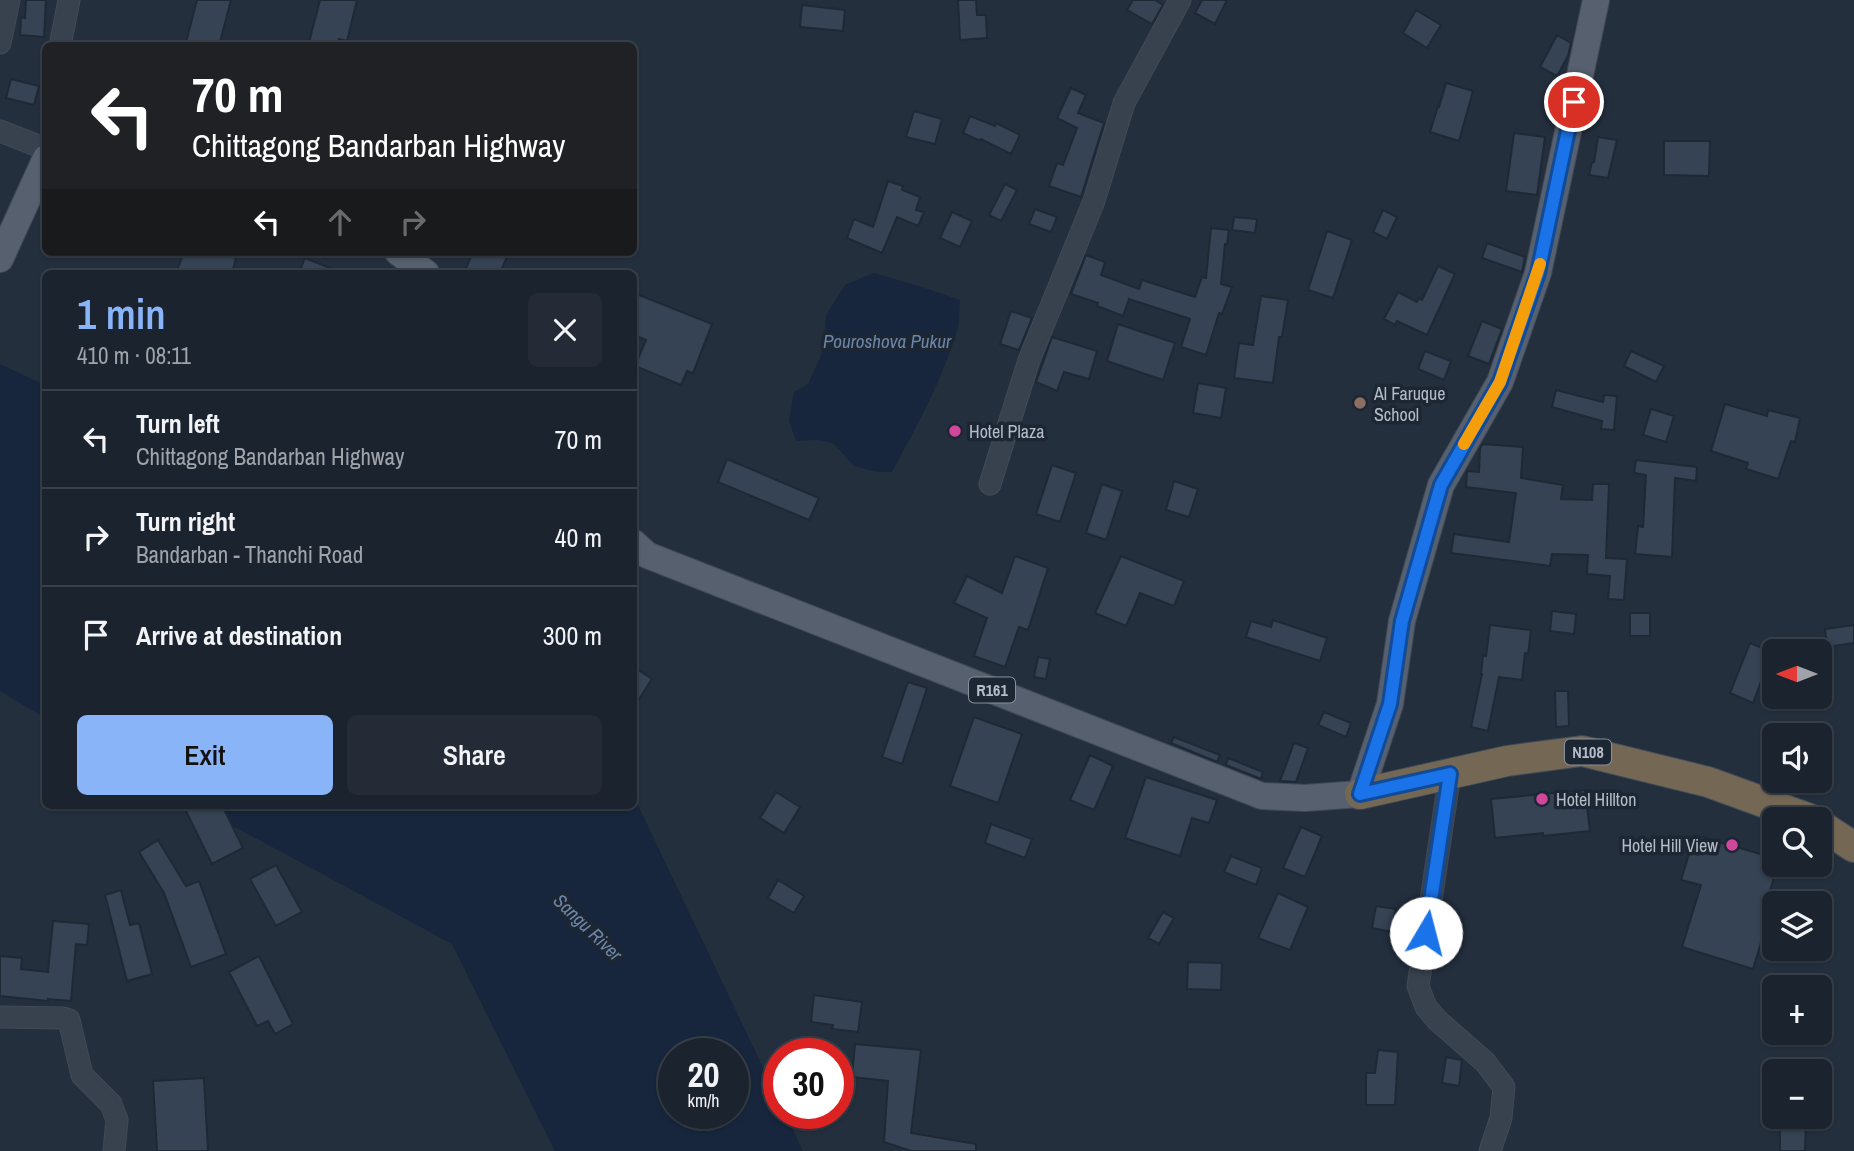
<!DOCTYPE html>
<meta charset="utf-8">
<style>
body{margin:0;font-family:"Archivo Narrow",sans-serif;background:#242b36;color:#f1f3f6;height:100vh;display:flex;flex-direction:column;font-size:26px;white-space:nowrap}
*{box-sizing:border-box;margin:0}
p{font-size:23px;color:#a0a4aa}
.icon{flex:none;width:38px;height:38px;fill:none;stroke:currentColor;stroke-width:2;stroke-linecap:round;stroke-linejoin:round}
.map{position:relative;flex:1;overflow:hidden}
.sheet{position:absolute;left:42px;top:270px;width:595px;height:539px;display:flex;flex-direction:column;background:#1b232e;border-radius:10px;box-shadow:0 2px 5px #0004,0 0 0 2px #39404a}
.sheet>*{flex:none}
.banner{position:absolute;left:42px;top:42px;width:595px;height:214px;border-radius:10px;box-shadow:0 2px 5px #0004,0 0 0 2px #39404a;background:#202124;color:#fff;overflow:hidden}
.needle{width:46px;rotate:270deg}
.tools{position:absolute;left:1762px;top:639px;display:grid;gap:14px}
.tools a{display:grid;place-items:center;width:70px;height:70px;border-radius:10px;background:#1b232e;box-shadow:0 2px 5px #0004,0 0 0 2px #39404a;font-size:35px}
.speed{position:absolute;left:658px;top:1038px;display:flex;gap:14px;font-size:35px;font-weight:700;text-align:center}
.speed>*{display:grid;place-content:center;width:91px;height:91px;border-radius:50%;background:#1b232e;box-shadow:0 2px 5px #0004,0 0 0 2px #39404a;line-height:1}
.speed small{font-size:18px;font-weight:400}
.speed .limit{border:10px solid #d22;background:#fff;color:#111}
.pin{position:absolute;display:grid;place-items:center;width:60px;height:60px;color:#fff;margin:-30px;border:4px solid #fff;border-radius:50%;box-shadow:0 2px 7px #0007}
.me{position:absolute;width:77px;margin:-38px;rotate:8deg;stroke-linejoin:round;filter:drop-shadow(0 0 5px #0008)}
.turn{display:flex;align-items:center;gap:24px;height:147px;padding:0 35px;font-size:32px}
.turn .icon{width:91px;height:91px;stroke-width:2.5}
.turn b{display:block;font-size:49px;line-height:60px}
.lanes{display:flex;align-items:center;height:66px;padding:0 35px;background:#0003;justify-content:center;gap:35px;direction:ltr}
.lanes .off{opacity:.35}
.round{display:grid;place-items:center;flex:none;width:74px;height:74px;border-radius:10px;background:#242b36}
.head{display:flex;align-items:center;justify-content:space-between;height:119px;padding:0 35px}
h1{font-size:42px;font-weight:600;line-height:52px;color:#8ab4f8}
.primary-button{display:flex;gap:14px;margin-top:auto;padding:14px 35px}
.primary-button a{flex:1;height:80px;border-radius:10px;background:#8ab4f8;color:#111;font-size:28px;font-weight:600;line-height:80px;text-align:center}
.primary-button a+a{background:#242b36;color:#f1f3f6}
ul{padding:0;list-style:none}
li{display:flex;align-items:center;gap:21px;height:98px;padding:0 35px;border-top:2px solid #39404a}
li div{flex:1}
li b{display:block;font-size:26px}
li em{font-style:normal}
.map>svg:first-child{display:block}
</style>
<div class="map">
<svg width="1854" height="1151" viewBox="0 0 1854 1151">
<rect width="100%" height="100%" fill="#242f3e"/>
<path fill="#17263c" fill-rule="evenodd" d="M 874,273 L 922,287 L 960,300 C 959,309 960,318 958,327 C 944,377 917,426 892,472 L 877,472 L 854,466 L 833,443 L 817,440 L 796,441 L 789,421 L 794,392 L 808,384 L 824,349 L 826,315 L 845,285 Z
M 0,364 L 45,385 L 45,718 L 0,691 Z
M 634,799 L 636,801 L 779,1101 L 779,1113 L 785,1113 L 803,1151 L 555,1151 L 452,944 L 194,805 L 634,805 ZM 674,1054 L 733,1054 L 733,1113 L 674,1113 Z"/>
<path fill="#364354" stroke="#1f2835" stroke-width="2" d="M 26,0 L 46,0 L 44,37 L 20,35 L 21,17 L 25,18 Z
M 197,0 L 231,0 L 219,46 L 185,46 Z
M 320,0 L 357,0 L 347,41 L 339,39 L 337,46 L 308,46 Z
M 958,0 L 976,0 L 977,15 L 986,15 L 987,38 L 960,40 Z
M 1133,0 L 1155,0 L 1163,5 L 1152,24 L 1127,10 Z
M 1202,0 L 1227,0 L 1215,24 L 1195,13 Z
M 802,5 L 845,10 L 843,31 L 800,27 Z
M 1416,10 L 1441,25 L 1427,48 L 1403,33 Z
M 1557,35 L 1571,43 L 1568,56 L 1557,76 L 1540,67 Z
M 11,79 L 39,86 L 34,105 L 6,98 Z
M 1446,83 L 1473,91 L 1459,141 L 1430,132 L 1438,106 L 1439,107 Z
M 1071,88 L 1086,95 L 1078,113 L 1104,123 L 1081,197 L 1049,186 L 1057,163 L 1063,165 L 1077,128 L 1057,118 Z
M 914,111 L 942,119 L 935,144 L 906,137 Z
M 970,116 L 995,126 L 996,123 L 1020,135 L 1011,154 L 981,139 L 980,141 L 963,133 Z
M 1514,133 L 1545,137 L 1537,195 L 1506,191 Z
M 1598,137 L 1617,140 L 1608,178 L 1589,175 L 1592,162 L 1594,162 Z
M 1664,141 L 1710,141 L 1709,176 L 1664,175 Z
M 888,181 L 903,186 L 902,190 L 920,197 L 916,210 L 924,212 L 918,226 L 897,217 L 882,253 L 847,238 L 854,219 L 873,227 Z
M 1005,184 L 1017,190 L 1001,221 L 989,215 Z
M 1035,209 L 1057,217 L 1051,232 L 1029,224 Z
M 1383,210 L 1397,217 L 1387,239 L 1373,232 Z
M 952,212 L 972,221 L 960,247 L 940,238 Z
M 1234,217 L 1257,219 L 1255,233 L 1232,230 Z
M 1211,228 L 1229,230 L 1227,244 L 1225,244 L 1221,284 L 1232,287 L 1222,314 L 1219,313 L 1206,355 L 1181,347 L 1190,319 L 1129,299 L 1123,316 L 1097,306 L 1098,303 L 1071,294 L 1086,255 L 1105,262 L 1101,275 L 1139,289 L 1142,280 L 1195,297 L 1202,277 L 1206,278 Z
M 1327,231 L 1352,240 L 1333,298 L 1308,290 Z
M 1487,243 L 1525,257 L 1522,272 L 1482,258 Z
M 184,252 L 198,252 L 211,257 L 212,252 L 215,252 L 236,258 L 232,273 L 176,273 Z
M 473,252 L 509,252 L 500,273 L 464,273 Z
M 305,258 L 340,272 L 340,273 L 299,273 Z
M 1438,266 L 1455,274 L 1427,335 L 1397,321 L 1395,325 L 1384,319 L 1398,292 L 1417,302 L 1419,298 L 1422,300 Z
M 634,293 L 712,324 L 693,373 L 687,371 L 681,385 L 635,366 L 646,340 L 634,335 Z
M 1261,296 L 1288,300 L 1282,337 L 1279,337 L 1273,383 L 1234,378 L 1239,343 L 1253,345 Z
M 1011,311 L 1032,318 L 1019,350 L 1000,344 Z
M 1482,321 L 1502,329 L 1489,364 L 1468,356 Z
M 1118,324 L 1175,343 L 1163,380 L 1107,361 Z
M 1052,337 L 1097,351 L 1089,379 L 1064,372 L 1057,391 L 1036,382 Z
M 1425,351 L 1451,361 L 1444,380 L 1418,369 Z
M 1631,351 L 1664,366 L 1656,382 L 1624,366 Z
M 1198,383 L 1226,388 L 1221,418 L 1193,413 Z
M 1556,390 L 1603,402 L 1604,395 L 1617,396 L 1614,430 L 1601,429 L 1602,421 L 1552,407 Z
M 1725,404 L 1767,416 L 1768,410 L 1800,418 L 1795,442 L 1791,441 L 1778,479 L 1746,469 L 1748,463 L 1711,451 Z
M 1651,409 L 1674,416 L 1666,442 L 1643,435 Z
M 1483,444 L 1523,447 L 1521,478 L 1563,485 L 1561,499 L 1592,500 L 1593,484 L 1609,484 L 1606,558 L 1627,559 L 1624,600 L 1608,599 L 1610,576 L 1587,574 L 1588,555 L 1552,554 L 1550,566 L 1451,553 L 1454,534 L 1509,542 L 1516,493 L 1466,487 L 1467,471 L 1479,472 L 1480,448 Z
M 727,459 L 819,498 L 809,520 L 718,482 Z
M 1636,460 L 1697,467 L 1696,481 L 1675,478 L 1672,557 L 1635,554 L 1638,526 L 1643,527 L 1646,475 L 1634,473 Z
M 1052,465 L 1076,473 L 1060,522 L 1036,514 Z
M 1174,481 L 1198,489 L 1189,517 L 1166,510 Z
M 1102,484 L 1122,491 L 1106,540 L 1086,533 Z
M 1015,556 L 1048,568 L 1028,630 L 1019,627 L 1005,667 L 974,656 L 987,618 L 954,603 L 967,576 L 1002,593 Z
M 1121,556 L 1184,581 L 1174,606 L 1140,593 L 1126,626 L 1095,613 Z
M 1552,611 L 1576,614 L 1574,634 L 1550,631 Z
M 1630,613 L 1650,613 L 1650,636 L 1630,636 Z
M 1273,620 L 1327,638 L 1320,661 L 1246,637 L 1251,621 L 1271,627 Z
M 1490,625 L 1531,630 L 1528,654 L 1525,653 L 1522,680 L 1499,677 L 1488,731 L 1471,727 L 1482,674 L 1481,674 L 1483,655 L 1486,656 Z
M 1854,625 L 1854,643 L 1827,647 L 1825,629 Z
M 1750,643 L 1772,652 L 1753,703 L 1730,693 Z
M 1038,657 L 1050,659 L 1046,679 L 1034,677 Z
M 634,667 L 652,679 L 634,707 Z
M 908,682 L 927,688 L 902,764 L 882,757 Z
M 1555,691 L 1568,691 L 1569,726 L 1556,727 Z
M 1324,712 L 1351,723 L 1346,737 L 1318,725 Z
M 974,717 L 1022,734 L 998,803 L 950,786 Z
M 1174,737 L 1220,755 L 1217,762 L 1171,743 Z
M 1294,743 L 1308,748 L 1296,782 L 1280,781 Z
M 1090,755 L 1113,766 L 1094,810 L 1070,800 Z
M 1228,758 L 1263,772 L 1261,779 L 1226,765 Z
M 1146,777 L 1217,800 L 1209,823 L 1192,818 L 1180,856 L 1125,838 Z
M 1585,790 L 1590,831 L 1543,836 L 1543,833 L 1495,838 L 1491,799 Z
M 776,792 L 800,807 L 784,833 L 760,818 Z
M 183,805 L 222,805 L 243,848 L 212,864 Z
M 991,824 L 1032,839 L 1025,858 L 985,843 Z
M 1301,827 L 1322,836 L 1305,877 L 1283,868 Z
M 1695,835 L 1774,858 L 1774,864 L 1778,864 L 1763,914 L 1769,916 L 1753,969 L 1682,947 L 1701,885 L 1681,880 Z
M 158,840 L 186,886 L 199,881 L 226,954 L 191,967 L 164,893 L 139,852 Z
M 1231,856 L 1262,868 L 1256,885 L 1224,872 Z
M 276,865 L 302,912 L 276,926 L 250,879 Z
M 778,880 L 804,896 L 794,913 L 768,898 Z
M 121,890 L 130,925 L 139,923 L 152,974 L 127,981 L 105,895 Z
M 1278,893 L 1308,907 L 1290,950 L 1258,938 Z
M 1376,906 L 1396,909 L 1392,932 L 1372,928 Z
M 1163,912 L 1174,918 L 1159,944 L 1148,938 Z
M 53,921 L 89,924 L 87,945 L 76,944 L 71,1001 L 48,999 L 48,1001 L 0,996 L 0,956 L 22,958 L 21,969 L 48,972 Z
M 259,956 L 293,1024 L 275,1034 L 268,1021 L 257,1026 L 229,972 Z
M 1188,962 L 1222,963 L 1221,990 L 1187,989 Z
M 814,995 L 862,1002 L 858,1032 L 832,1029 L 833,1025 L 811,1022 Z
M 855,1044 L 921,1050 L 911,1133 L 976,1144 L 976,1151 L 911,1151 L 884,1142 L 888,1081 L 852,1077 Z
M 1378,1050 L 1398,1052 L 1395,1105 L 1366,1105 L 1366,1073 L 1375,1073 Z
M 1446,1057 L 1462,1060 L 1459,1086 L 1442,1083 Z
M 204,1078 L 208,1151 L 157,1151 L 153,1081 Z
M 793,1113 L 807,1113 L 807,1126 L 794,1126 Z
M 1780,1117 L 1806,1117 L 1805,1151 L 1780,1151 Z"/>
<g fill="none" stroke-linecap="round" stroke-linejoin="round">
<g stroke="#414a57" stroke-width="23">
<path id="minor" d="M 0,43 L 9,0
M 60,46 L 69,0
M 0,131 L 46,149
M 990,484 L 1029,360 L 1094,201 L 1124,103 L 1180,0
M 1450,774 L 1418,986 L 1426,1007 L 1437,1020 L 1485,1062 L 1504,1087 L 1501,1118 L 1490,1151
M 0,1017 L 63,1018 L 69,1020 L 82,1075 L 111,1104 L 117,1120 L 114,1151"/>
</g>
<g stroke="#414a57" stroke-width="28">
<path id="major" d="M 398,252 L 426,273
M 0,259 L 46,158
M 634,543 L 647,555 L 1262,796 L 1305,798 L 1360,794 L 1390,704 L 1402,621 L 1441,485 L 1500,382 L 1538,273 L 1596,0"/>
</g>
<g stroke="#434c59" stroke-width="32">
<path id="highway" d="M 1360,794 L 1507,761 L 1582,751 L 1708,782 L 1810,819
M 1820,825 L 1854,847"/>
</g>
<use href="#minor" stroke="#38414e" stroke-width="21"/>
<use href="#major" stroke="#56606e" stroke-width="26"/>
<use href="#highway" stroke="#746855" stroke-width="30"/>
</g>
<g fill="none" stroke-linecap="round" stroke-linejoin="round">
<g stroke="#114b97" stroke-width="18">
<path id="route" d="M 1426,933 L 1450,774 L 1360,794 L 1390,704 L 1402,621 L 1441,485 L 1500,382 L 1538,273 L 1574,102"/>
</g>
<use href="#route" stroke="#1a73e8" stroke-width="12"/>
<path stroke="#f59e0b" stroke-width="12" d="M 1464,444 L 1500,382 L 1540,264"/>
</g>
<circle fill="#8d6e63" stroke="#1d2633" stroke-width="2.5" cx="1360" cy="403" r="7"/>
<g fill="#d1479c" stroke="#1d2633" stroke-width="2.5">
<circle cx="955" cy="431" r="7"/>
<circle cx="1542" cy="799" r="7"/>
<circle cx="1732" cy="845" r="7"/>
</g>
<g text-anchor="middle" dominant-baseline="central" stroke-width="7" stroke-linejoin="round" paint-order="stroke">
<g fill="#1d2633" stroke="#878f9c" stroke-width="2">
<rect x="969" y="677.5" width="46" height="25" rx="5"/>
<rect x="1565" y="739.5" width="46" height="25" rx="5"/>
</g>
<g font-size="16" font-weight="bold" fill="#b4bcc9">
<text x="992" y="690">R161</text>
<text x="1588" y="752">N108</text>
</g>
<g font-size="18" fill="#b4bcc9" stroke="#1d2633" text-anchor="start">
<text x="1374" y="393">Al Faruque<tspan x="1374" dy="21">School</tspan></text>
<text x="969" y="431">Hotel Plaza</text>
<text x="1556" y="799">Hotel Hillton</text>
<text x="1718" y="845" text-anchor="end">Hotel Hill View</text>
</g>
<g font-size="19" font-style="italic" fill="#6d86a8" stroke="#1d2633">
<text x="887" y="341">Pouroshova Pukur</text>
<text transform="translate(588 927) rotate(44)">Sangu River</text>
</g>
</g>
</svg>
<div class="tools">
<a><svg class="needle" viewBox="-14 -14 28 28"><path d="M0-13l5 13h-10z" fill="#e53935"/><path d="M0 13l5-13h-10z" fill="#a0a4aa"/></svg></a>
<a><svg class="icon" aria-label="sound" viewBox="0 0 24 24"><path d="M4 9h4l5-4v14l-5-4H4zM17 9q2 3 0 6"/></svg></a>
<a><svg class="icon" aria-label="search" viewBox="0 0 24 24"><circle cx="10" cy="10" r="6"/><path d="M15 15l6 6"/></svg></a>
<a><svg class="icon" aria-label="layers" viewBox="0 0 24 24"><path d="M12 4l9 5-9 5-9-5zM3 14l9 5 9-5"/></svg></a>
<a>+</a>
<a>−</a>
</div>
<div class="speed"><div>20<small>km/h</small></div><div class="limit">30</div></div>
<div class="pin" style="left:1574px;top:102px;background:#d93025"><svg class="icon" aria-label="arrive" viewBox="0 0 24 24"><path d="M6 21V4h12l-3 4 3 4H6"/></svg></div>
<svg class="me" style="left:1426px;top:933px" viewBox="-20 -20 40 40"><circle r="19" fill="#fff"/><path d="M0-13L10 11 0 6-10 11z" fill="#1a73e8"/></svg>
<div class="banner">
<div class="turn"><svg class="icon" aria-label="left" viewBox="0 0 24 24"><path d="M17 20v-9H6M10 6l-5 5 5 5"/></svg><div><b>70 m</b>Chittagong Bandarban Highway</div></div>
<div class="lanes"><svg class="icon" aria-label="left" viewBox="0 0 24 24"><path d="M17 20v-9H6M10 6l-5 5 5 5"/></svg><svg class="icon off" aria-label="ahead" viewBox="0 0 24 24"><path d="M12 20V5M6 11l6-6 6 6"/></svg><svg class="icon off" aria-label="right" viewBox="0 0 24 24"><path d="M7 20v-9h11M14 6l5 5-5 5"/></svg></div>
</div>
<section class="sheet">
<div class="head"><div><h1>1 min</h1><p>410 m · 08:11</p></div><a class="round"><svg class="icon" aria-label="close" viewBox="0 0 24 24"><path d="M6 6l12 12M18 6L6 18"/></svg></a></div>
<ul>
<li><svg class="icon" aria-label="left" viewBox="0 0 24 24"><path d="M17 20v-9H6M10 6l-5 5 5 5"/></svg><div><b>Turn left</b><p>Chittagong Bandarban Highway</p></div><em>70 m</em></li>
<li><svg class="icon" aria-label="right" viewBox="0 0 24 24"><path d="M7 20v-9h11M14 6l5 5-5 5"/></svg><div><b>Turn right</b><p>Bandarban - Thanchi Road</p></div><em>40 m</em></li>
<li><svg class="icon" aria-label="arrive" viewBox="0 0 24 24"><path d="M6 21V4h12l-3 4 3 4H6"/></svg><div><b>Arrive at destination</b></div><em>300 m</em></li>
</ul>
<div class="primary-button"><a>Exit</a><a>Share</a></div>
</section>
</div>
